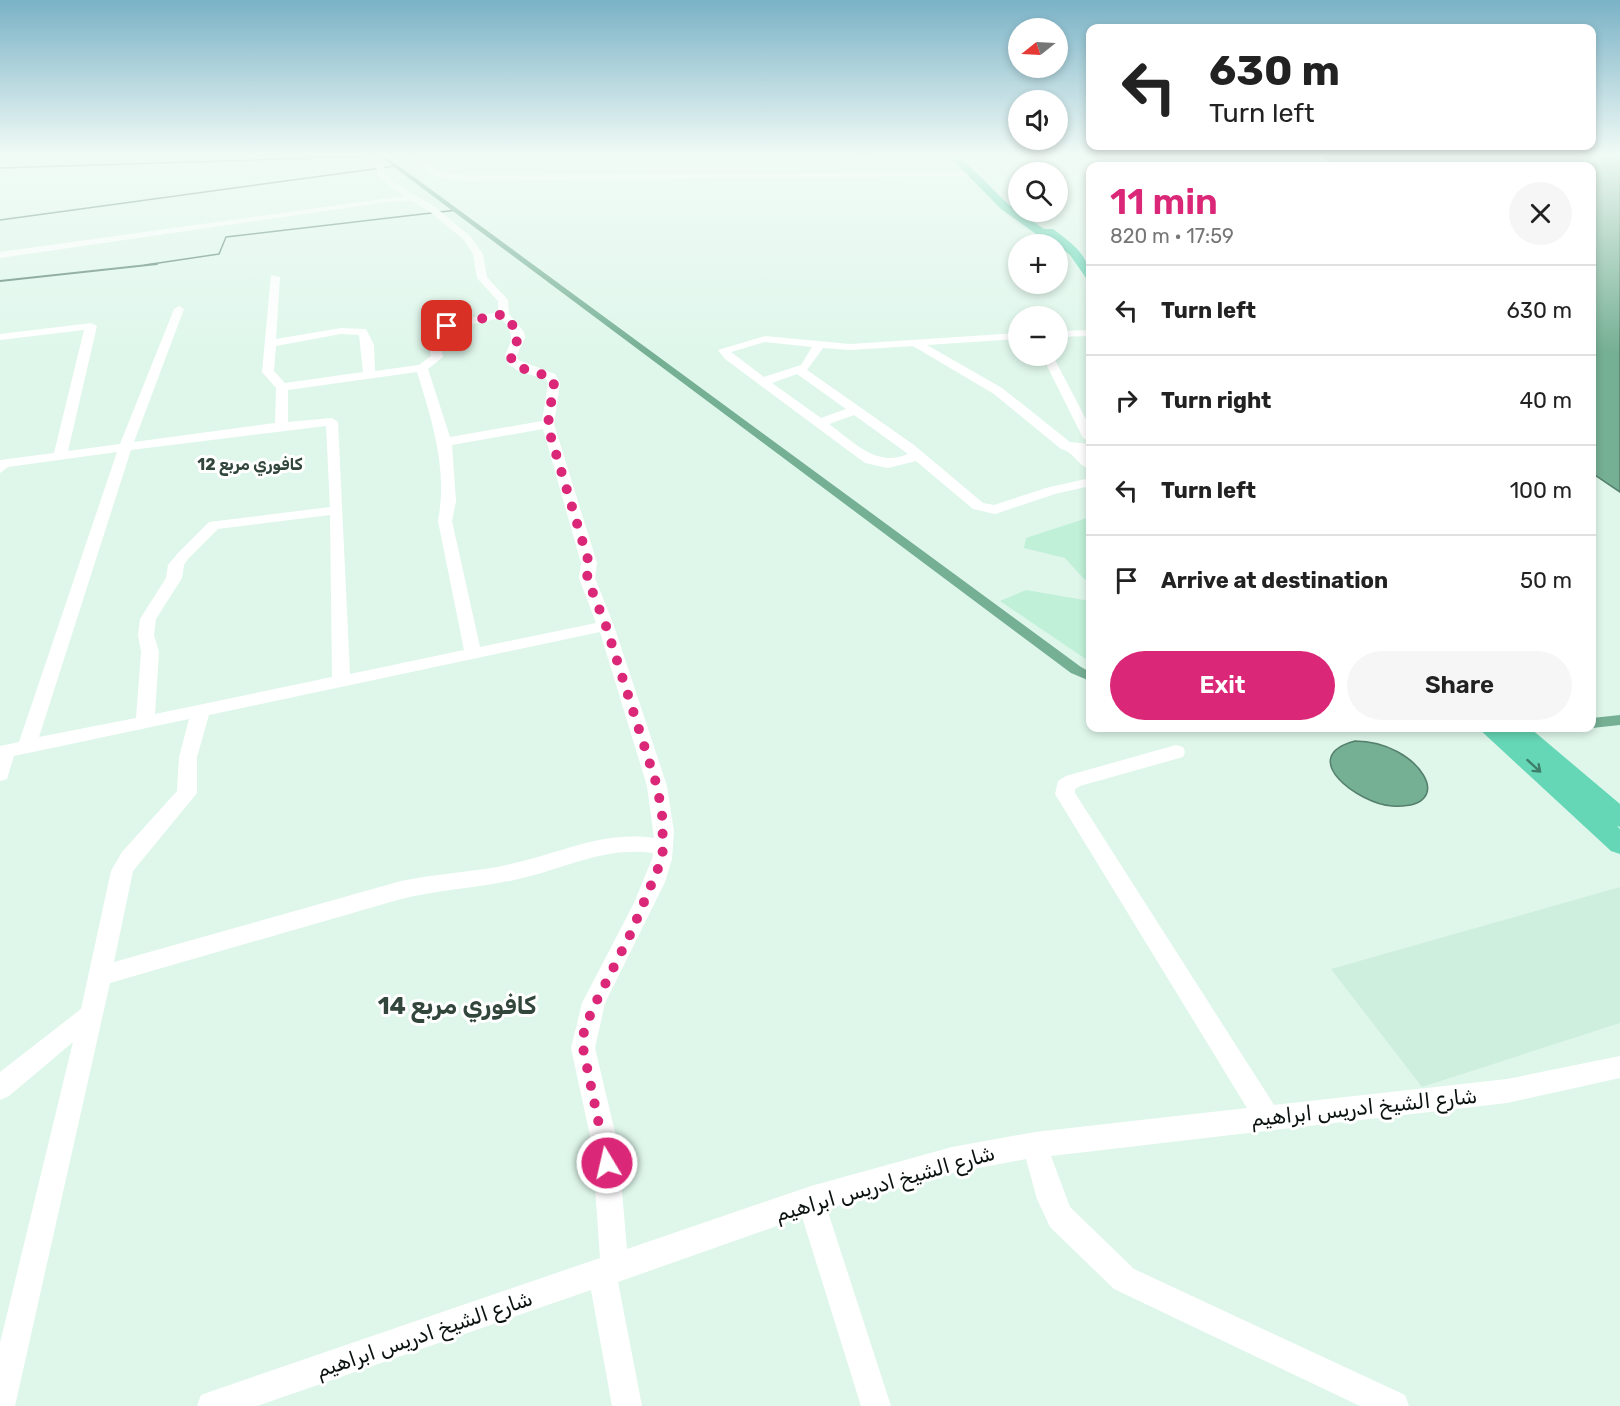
<!DOCTYPE html>
<meta charset="utf-8">
<style>
body{margin:0;font-family:Rubik,"Noto Naskh Arabic",sans-serif;background:#f6f6f6;color:#222;height:100vh;display:flex;flex-direction:column;font-size:22px;white-space:nowrap}
*{box-sizing:border-box;margin:0}
p{font-size:20px;color:#767676}
.icon{flex:none;width:33px;height:33px;fill:none;stroke:currentColor;stroke-width:2;stroke-linecap:round;stroke-linejoin:round}
.map{position:relative;flex:1;overflow:hidden}
.sheet{position:absolute;left:1086px;top:162px;width:510px;height:570px;display:flex;flex-direction:column;background:#fff;border-radius:12px;box-shadow:0 3px 9px #0003}
.sheet>*{flex:none}
.guide{position:absolute;left:1086px;top:24px;width:510px;height:126px;border-radius:12px;box-shadow:0 3px 9px #0003;background:#fff;color:#222;overflow:hidden}
.needle{width:39px;rotate:252deg}
.fabs{position:absolute;left:1008px;top:18px;display:grid;gap:12px}
.fabs a{display:grid;place-items:center;width:60px;height:60px;border-radius:50%;background:#fff;box-shadow:0 3px 9px #0003;font-size:30px}
.pin{position:absolute;display:grid;place-items:center;width:51px;height:51px;color:#fff;margin:-26px;border-radius:12px;box-shadow:0 3px 9px #0006}
.me{position:absolute;width:66px;margin:-33px;rotate:351deg;stroke-linejoin:round;filter:drop-shadow(0 0 4px #0008)}
.turn{display:flex;align-items:center;gap:21px;height:126px;padding:0 24px;font-size:27px}
.turn .icon{width:78px;height:78px;stroke-width:2.5}
.turn b{display:block;font-size:42px;line-height:51px}
.round{display:grid;place-items:center;flex:none;width:63px;height:63px;border-radius:32px;background:#f6f6f6}
.summary{display:flex;align-items:center;justify-content:space-between;height:102px;padding:0 24px}
h1{font-size:36px;font-weight:600;line-height:45px;color:#db2777}
.cta{display:flex;gap:12px;margin-top:auto;padding:12px 24px}
.cta a{flex:1;height:69px;border-radius:36px;background:#db2777;color:#fff;font-size:24px;font-weight:600;line-height:69px;text-align:center}
.cta a+a{background:#f6f6f6;color:#222}
ul{padding:0;list-style:none}
li{display:flex;align-items:center;gap:18px;height:90px;padding:0 24px;border-top:2px solid #e0e0e0}
li div{flex:1}
li b{display:block;font-size:22px}
li em{font-style:normal}
.map>svg:first-child{display:block}
</style>
<div class="map">
<svg width="1620" height="1406" viewBox="0 0 1620 1406">
<rect width="100%" height="100%" fill="#dff7eb"/>
<path fill="#ceefde" d="M 1620,887 L 1620,1023 L 1422,1087 L 1331,969 Z"/>
<path fill="#c0f0d8" d="M 1090,517 L 1090,582 L 1083,578 L 1065,558 L 1024,548 L 1026,538 Z
M 1026,590 L 1090,601 L 1090,662 L 1000,601 Z"/>
<path fill="#75af94" stroke="#55806c" stroke-width="1.5" d="M 1325,155 L 1620,155 L 1620,492 L 1592,473 L 1592,166 L 1331,166 Z
M 1355,741 C 1419,741 1461,810 1392,806 C 1359,804 1295,757 1355,741 Z"/>
<g fill="none" stroke-linecap="round" stroke-linejoin="round">
<path stroke="#55806c" stroke-width="1.5" d="M 236,161 L 239,155
M 0,168 L 383,156
M 0,220 L 396,166
M 145,265 L 219,254 L 226,237 L 457,210"/>
<path stroke="#55806c" stroke-width="2" d="M 0,281 L 157,264"/>
<path fill="#75af94" fill-rule="evenodd" d="M 378,155 L 384,155 L 1081,667 L 1090,672 L 1090,681 L 1071,673 Z
M 1620,715 L 1620,725 L 1592,728 L 1591,728 L 1592,718 Z
M 1532,728 L 1557,728 L 1555,731 L 1533,732 Z"/>
<path fill="#fff" fill-rule="evenodd" d="M 368,155 L 376,155 L 374,160 L 384,166 L 384,174 L 393,182 L 435,207 L 470,236 L 483,254 L 487,277 L 508,300 L 509,314 L 524,332 L 525,338 L 517,355 L 518,360 L 555,374 L 560,383 L 554,424 L 597,563 L 595,578 L 614,626 L 667,786 L 674,832 L 672,859 L 665,882 L 605,1003 L 595,1048 L 618,1145 L 627,1249 L 811,1186 L 952,1147 L 1035,1132 L 1247,1108 L 1055,794 L 1058,781 L 1066,776 L 1176,745 L 1183,747 L 1185,752 L 1183,757 L 1080,786 L 1075,789 L 1075,793 L 1274,1105 L 1507,1079 L 1620,1056 L 1620,1078 L 1507,1103 L 1051,1156 L 1070,1207 L 1134,1269 L 1405,1395 L 1409,1406 L 1360,1406 L 1114,1289 L 1050,1227 L 1037,1199 L 1026,1159 L 952,1173 L 827,1209 L 891,1406 L 861,1406 L 802,1217 L 618,1282 L 642,1406 L 612,1406 L 591,1290 L 257,1406 L 197,1406 L 201,1395 L 212,1391 L 600,1258 L 592,1145 L 571,1048 L 582,1003 L 634,903 L 652,859 L 653,853 C 603,846 562,870 514,880 C 477,888 438,890 401,899 L 110,983 L 15,1406 L 0,1406 L 0,1343 L 73,1042 L 9,1096 L 0,1100 L 0,1072 L 81,1009 L 111,871 L 122,852 L 177,791 L 179,757 L 189,719 L 14,756 L 7,779 L 0,781 L 0,746 L 19,742 L 117,452 L 8,467 L 0,473 L 0,460 L 54,453 L 84,330 L 0,340 L 0,334 L 91,323 L 97,326 L 68,451 L 120,444 L 174,309 L 179,306 L 184,309 L 134,442 L 275,423 L 276,388 L 262,372 L 271,275 L 280,277 L 276,339 L 341,328 L 366,329 L 374,345 L 375,371 L 419,365 L 431,356 L 427,337 L 442,324 L 498,312 L 498,301 L 477,278 L 473,254 L 464,240 L 429,211 L 412,201 L 388,202 L 0,258 L 0,252 L 404,196 L 377,176 L 377,169 L 366,161 ZM 501,318 C 513,333 514,337 505,355 L 508,364 L 520,372 L 546,379 L 548,383 L 542,421 L 450,437 L 428,369 L 443,357 L 439,338 L 450,329 ZM 341,334 L 359,335 L 363,372 L 285,383 L 274,371 L 276,346 ZM 417,372 C 432,421 448,469 438,521 L 464,650 L 350,674 L 338,422 L 332,418 L 288,422 L 288,390 ZM 326,426 L 330,507 L 209,522 L 178,553 L 168,565 L 166,578 L 140,619 L 138,635 L 141,652 L 136,718 L 39,737 L 131,450 ZM 543,429 L 581,563 L 579,578 L 596,623 L 480,647 L 452,521 L 456,501 L 452,445 ZM 330,515 L 332,677 L 155,714 L 159,652 L 154,635 L 156,619 L 182,578 L 184,565 L 188,559 L 218,529 ZM 600,632 L 647,786 L 654,838 C 602,831 564,852 515,863 C 478,872 439,873 401,881 L 114,962 L 133,871 L 197,793 L 197,757 L 209,715 Z
M 405,155 L 414,155 L 442,173 L 468,175 L 973,172 L 977,174 L 973,176 L 468,181 L 437,177 Z
M 877,155 L 898,155 L 826,165 L 822,163 Z
M 1090,330 L 1090,336 L 1058,337 L 1058,331 Z
M 1018,333 L 1018,339 L 927,345 L 1002,388 L 1070,442 L 1090,444 L 1090,452 L 1085,452 L 1090,458 L 1090,469 C 1078,466 1074,452 1061,449 L 994,394 L 913,346 L 850,350 L 823,348 L 807,370 L 914,445 L 983,503 L 994,505 L 1046,488 L 1090,478 L 1090,486 L 1055,494 L 995,514 L 973,509 L 916,461 L 888,468 L 865,463 L 725,359 L 718,350 L 765,336 L 850,344 ZM 765,342 L 812,347 L 801,365 L 764,377 L 731,352 ZM 797,374 L 846,409 L 821,418 L 772,383 ZM 854,415 L 904,451 L 908,454 C 876,468 854,442 829,424 Z
M 1042,356 L 1053,356 L 1090,427 L 1090,442 L 1083,438 Z"/>
<path fill="#66d7b6" fill-rule="evenodd" d="M 948,155 L 958,155 L 1009,205 L 1044,229 L 1053,229 C 1070,242 1090,255 1090,279 L 1086,278 L 1070,255 L 1060,247 L 1058,247 L 1058,244 L 1050,244 L 1001,209 Z
M 1478,728 L 1530,728 L 1620,804 L 1620,827 L 1617,826 L 1620,829 L 1620,854 L 1611,851 Z"/>
</g>
<defs><path id="oneway-shaft" d="M-6 0H5M1.5-3L5.5 0L1.5 3" fill="none" stroke-width="1.6" stroke-linecap="round" stroke-linejoin="round" transform="scale(1.5)"/></defs>
<use stroke="#3d7f6b" href="#oneway-shaft" transform="translate(1534 766) rotate(42)"/>
<linearGradient id="sky" x2="0" y2="1"><stop stop-color="#7ab2c6"/><stop offset="0.44" stop-color="#f1fbf6"/><stop offset="1" stop-color="#f1fbf6" stop-opacity="0"/></linearGradient>
<rect width="1620" height="352" fill="url(#sky)"/>
<g fill="none" stroke-linecap="round" stroke-linejoin="round">
<path stroke="#db2777" stroke-width="10" stroke-dasharray="0 18" d="M 447,326 L 504,314 C 533,349 506,337 512,362 L 524,369 L 551,377 L 554,383 L 548,424 L 550,434 L 589,563 L 587,578 L 606,626 L 657,786 L 662,813 L 663,847 L 662,859 L 631,933 L 592,1010 L 583,1035 L 583,1048 L 607,1163"/>
</g>
<g text-anchor="middle" dominant-baseline="central" stroke-width="6" stroke-linejoin="round" paint-order="stroke">
<g font-size="16" font-weight="bold" fill="#32463c" stroke="#fff">
<text x="250" y="464">كافوري مربع 12</text>
</g>
<g font-size="21" fill="#0b130f" stroke="#fff">
<text transform="translate(1364 1107) rotate(-6)">شارع الشيخ ادريس ابراهيم</text>
<text transform="translate(885 1183) rotate(-16)">شارع الشيخ ادريس ابراهيم</text>
<text transform="translate(424 1334) rotate(-19)">شارع الشيخ ادريس ابراهيم</text>
</g>
<g font-size="24" font-weight="bold" fill="#32463c" stroke="#fff">
<text x="457" y="1006">كافوري مربع 14</text>
</g>
</g>
</svg>
<div class="fabs">
<a><svg class="needle" viewBox="-14 -14 28 28"><path d="M0-13l5 13h-10z" fill="#e53935"/><path d="M0 13l5-13h-10z" fill="#767676"/></svg></a>
<a><svg class="icon" aria-label="sound" viewBox="0 0 24 24"><path d="M4 9h4l5-4v14l-5-4H4zM17 9q2 3 0 6"/></svg></a>
<a><svg class="icon" aria-label="search" viewBox="0 0 24 24"><circle cx="10" cy="10" r="6"/><path d="M15 15l6 6"/></svg></a>
<a>+</a>
<a>−</a>
</div>
<div class="pin" style="left:447px;top:326px;background:#d93025"><svg class="icon" aria-label="arrive" viewBox="0 0 24 24"><path d="M6 21V4h12l-3 4 3 4H6"/></svg></div>
<svg class="me" style="left:607px;top:1163px" viewBox="-20 -20 40 40"><circle r="17" fill="#db2777" stroke="#fff" stroke-width="3"/><path d="M0-11L8 9 0 5-8 9z" fill="#fff"/></svg>
<div class="guide">
<div class="turn"><svg class="icon" aria-label="left" viewBox="0 0 24 24"><path d="M17 20v-9H6M10 6l-5 5 5 5"/></svg><div><b>630 m</b>Turn left</div></div>
</div>
<section class="sheet">
<div class="summary"><div><h1>11 min</h1><p>820 m · 17:59</p></div><a class="round"><svg class="icon" aria-label="close" viewBox="0 0 24 24"><path d="M6 6l12 12M18 6L6 18"/></svg></a></div>
<ul>
<li><svg class="icon" aria-label="left" viewBox="0 0 24 24"><path d="M17 20v-9H6M10 6l-5 5 5 5"/></svg><div><b>Turn left</b></div><em>630 m</em></li>
<li><svg class="icon" aria-label="right" viewBox="0 0 24 24"><path d="M7 20v-9h11M14 6l5 5-5 5"/></svg><div><b>Turn right</b></div><em>40 m</em></li>
<li><svg class="icon" aria-label="left" viewBox="0 0 24 24"><path d="M17 20v-9H6M10 6l-5 5 5 5"/></svg><div><b>Turn left</b></div><em>100 m</em></li>
<li><svg class="icon" aria-label="arrive" viewBox="0 0 24 24"><path d="M6 21V4h12l-3 4 3 4H6"/></svg><div><b>Arrive at destination</b></div><em>50 m</em></li>
</ul>
<div class="cta"><a>Exit</a><a>Share</a></div>
</section>
</div>
